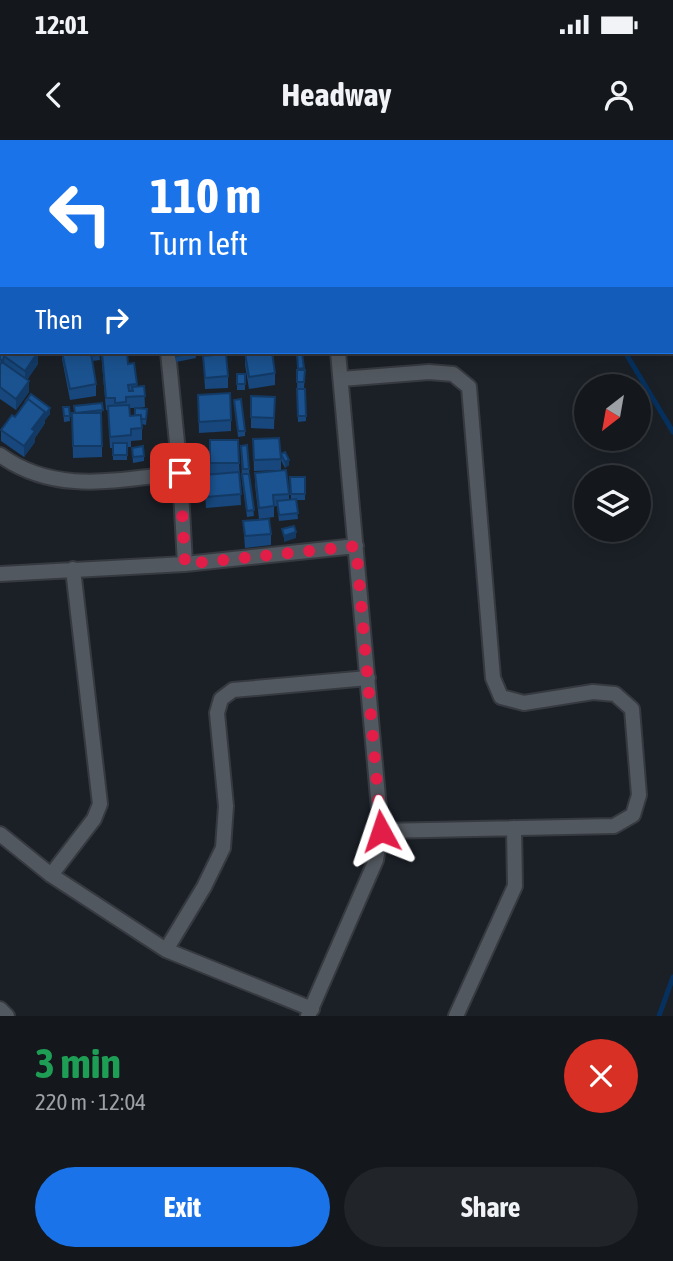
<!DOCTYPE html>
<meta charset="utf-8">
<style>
body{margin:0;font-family:"Asap Condensed",sans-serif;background:#21252a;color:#f1f3f6;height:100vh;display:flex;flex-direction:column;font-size:26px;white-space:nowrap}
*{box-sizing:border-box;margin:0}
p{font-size:23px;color:#9da0a4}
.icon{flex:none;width:38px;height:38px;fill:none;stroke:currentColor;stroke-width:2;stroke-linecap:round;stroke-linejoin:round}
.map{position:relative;height:876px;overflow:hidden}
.sheet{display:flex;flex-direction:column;background:#14181d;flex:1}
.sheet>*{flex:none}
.guide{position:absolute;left:0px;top:0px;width:674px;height:214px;box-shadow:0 4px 18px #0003,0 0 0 2px #33373b;background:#1a73e8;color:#fff;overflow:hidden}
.needle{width:46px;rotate:211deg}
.buttons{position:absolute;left:574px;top:234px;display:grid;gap:14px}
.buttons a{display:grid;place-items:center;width:77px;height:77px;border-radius:50%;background:#14181d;box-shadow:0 4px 18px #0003,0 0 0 2px #33373b;font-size:35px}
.pin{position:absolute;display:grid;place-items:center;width:60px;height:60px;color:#fff;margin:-30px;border-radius:14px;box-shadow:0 4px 10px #0006}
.me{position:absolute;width:77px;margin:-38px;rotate:355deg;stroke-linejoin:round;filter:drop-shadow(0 0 5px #0008)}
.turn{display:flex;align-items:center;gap:24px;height:147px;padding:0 35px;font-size:32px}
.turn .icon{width:91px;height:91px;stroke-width:2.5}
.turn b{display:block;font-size:49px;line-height:60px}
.then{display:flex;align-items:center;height:66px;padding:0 35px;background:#0003;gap:14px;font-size:26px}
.round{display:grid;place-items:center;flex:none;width:74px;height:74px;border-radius:37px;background:#21252a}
.summary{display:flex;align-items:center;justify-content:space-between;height:119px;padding:0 35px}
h1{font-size:42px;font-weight:700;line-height:52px;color:#1e9e55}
.button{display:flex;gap:14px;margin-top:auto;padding:14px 35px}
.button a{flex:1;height:80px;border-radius:42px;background:#1a73e8;color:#fff;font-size:28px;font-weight:700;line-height:80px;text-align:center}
.button a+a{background:#21252a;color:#f1f3f6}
.status{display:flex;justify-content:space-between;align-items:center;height:49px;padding:0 35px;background:#14181d;direction:ltr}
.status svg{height:19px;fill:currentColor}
header{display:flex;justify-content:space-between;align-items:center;height:91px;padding:0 35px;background:#14181d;font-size:32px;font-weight:700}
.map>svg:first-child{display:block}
</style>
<div class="status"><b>12:01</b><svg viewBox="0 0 49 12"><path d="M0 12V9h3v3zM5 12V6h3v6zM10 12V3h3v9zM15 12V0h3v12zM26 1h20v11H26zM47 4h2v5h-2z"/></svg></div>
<header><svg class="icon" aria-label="back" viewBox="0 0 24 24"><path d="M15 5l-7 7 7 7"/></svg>Headway<svg class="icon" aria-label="person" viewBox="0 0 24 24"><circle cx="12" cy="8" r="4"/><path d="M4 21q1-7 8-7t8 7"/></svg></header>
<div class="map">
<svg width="673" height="876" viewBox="0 0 673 876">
<rect width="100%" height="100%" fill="#1b2027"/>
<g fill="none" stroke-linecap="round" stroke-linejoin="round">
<path stroke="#06315f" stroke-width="5" d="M 589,0 L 590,2
M 625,212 L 673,292
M 659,876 L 673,837"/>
<g stroke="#363a40" stroke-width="18">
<path id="street" d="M 152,0 L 152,2
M 317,0 L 317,2
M 0,132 L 2,133
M 168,212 L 180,333 L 185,424 L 356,406
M 341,239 L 429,232 L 453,234 L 469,247 L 493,538 L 501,557 L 524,563 L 593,552 L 615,554 L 632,569 L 639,655 L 633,675 L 614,686 L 381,691
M 0,315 C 55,355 116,340 180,333
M 0,434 L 185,424
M 0,694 L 51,735 L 166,810 L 312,869
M 51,735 L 94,679 L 100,664 L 73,429
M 166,810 L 204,747 L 223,708 L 226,666 L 217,573 L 221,559 L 233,550 L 368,538
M 0,869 L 7,876
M 308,876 L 376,720 L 381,691 L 338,212
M 456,876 L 515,746 L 514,688"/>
</g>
<use href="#street" stroke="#52585f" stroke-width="14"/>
</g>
<path fill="#17477c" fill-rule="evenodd" d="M 225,0 L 260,0 L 260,1 L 225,2 Z
M 2,212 L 38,224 L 27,240 L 29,252 L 16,270 L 0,259 L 0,213 Z
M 62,212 L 99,212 L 100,220 L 92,221 L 96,244 L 96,256 L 70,260 L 62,219 Z
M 101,212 L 128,224 L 134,223 L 137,247 L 144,246 L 145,267 L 136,268 L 147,269 L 146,285 L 142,284 L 142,300 L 131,301 L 131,307 L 127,307 L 127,320 L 113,320 L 113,308 L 110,308 L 108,270 L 106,270 ZM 129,268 L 135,268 L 135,275 L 130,276 Z
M 174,212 L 195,212 L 196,218 L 176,222 Z
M 296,212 L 302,212 L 305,230 L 304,248 L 297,248 L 298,230 Z
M 245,213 L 275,233 L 275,245 L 249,249 L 245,225 Z
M 203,216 L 228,236 L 228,248 L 205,249 Z
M 237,234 L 245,234 L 245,250 L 237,250 Z
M 297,249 L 305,249 L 306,281 L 298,282 Z
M 198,255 L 231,280 L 231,291 L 199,293 Z
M 251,256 L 275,257 L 274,289 L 251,288 Z
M 234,260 L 245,291 L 245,296 L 238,297 Z
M 25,263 L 50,274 L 45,280 L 45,283 L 35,298 L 35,302 L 24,317 L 1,301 L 1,290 L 15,277 Z
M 102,263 L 102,317 L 73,318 L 72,273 L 74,273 L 74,266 Z
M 63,267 L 69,267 L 70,281 L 64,282 Z
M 253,299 L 281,319 L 281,330 L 254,331 Z
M 210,300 L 238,300 L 241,365 L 206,368 L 204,335 L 210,335 Z
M 132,308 L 144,316 L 144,321 L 133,323 Z
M 241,311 L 249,329 L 254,376 L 247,377 L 242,340 Z
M 281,314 L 289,325 L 285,328 L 281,320 Z
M 255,333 L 289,354 L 289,360 L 291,360 L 290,337 L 305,337 L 305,360 L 296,360 L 298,379 L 279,381 L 277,366 L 274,366 L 274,377 L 259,379 L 255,345 Z
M 243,381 L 271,394 L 271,405 L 245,408 Z"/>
<path fill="#133a65" d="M 2,199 L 2,210 L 0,213 L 0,201 Z
M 38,212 L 38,224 L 25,242 L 25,231 Z
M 29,241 L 29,252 L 16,270 L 16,259 Z
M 50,268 L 50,274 L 45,280 L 45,283 L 35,298 L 35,302 L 24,317 L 24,306 L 32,289 L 45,272 Z
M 289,320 L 289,325 L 285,328 L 285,322 Z
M 296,392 L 296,398 L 284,402 L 284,396 Z"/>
<path fill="#1b5390" stroke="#133a65" stroke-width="2" d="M 175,0 L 206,0 L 206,1 L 175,2 Z
M 263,0 L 283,0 L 283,2 L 263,2 Z
M 0,186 L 2,187 L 2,199 L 0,201 Z
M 2,210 L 2,212 L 7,212 L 4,216 L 3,221 L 0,219 L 0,213 Z
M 7,212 L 38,212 L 25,231 L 4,216 Z
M 62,212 L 80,212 L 81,215 L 91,213 L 96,244 L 70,249 Z
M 90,212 L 99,212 L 100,215 L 91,216 Z
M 102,212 L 127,212 L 128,224 L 134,223 L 137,244 L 128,245 L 129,251 L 133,251 L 132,247 L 144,246 L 145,256 L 126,257 L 126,262 L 115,263 L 115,258 L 106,258 Z
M 175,212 L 196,212 L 176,216 Z
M 255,212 L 272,212 L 275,233 L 249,237 L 245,213 Z
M 297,212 L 302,212 L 304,228 L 298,229 Z
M 226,214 L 228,236 L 205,238 L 203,216 Z
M 2,222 L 29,241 L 16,259 L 0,247 L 0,225 Z
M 297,230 L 305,230 L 304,242 L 297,242 Z
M 237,234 L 245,234 L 245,244 L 237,244 Z
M 297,249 L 305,249 L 306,276 L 298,276 Z
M 230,253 L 231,280 L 199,282 L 198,255 Z
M 31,254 L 50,268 L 45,275 L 45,272 L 28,259 L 25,262 Z
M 251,256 L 275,257 L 274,278 L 251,277 Z
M 28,259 L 45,272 L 32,289 L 35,291 L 24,306 L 1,290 L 12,275 L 15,277 Z
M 241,259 L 245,291 L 238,291 L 234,260 Z
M 102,263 L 103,270 L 75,273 L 74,266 Z
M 129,265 L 130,276 L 141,275 L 142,288 L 131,289 L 131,295 L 110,297 L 108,266 Z
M 63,267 L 69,267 L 70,276 L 64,276 Z
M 135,268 L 147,269 L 146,279 L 141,279 L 141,275 L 135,275 Z
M 72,273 L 101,273 L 102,306 L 73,306 Z
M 279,298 L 281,319 L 254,320 L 253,299 Z
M 210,300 L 238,300 L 239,323 L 210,323 Z
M 113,303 L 127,303 L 127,315 L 113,315 Z
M 247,305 L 249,329 L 243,329 L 241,306 Z
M 143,306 L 144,316 L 133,317 L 132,308 Z
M 285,312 L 289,320 L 285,322 L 281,314 Z
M 286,330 L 289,354 L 273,355 L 274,366 L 259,368 L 255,333 Z
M 239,332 L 241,354 L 206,357 L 204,335 Z
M 242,334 L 249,334 L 254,370 L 247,371 Z
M 290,337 L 305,337 L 305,354 L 291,354 Z
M 296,359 L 298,373 L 279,375 L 277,361 Z
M 269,379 L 271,394 L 245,396 L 243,381 Z
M 294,386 L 296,392 L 284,396 L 282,389 Z"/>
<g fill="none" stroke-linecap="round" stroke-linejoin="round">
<path stroke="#e11d48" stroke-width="12" stroke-dasharray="0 21.6" d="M 180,333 L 185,424 L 356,406 L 381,691"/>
</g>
</svg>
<div class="buttons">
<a><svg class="needle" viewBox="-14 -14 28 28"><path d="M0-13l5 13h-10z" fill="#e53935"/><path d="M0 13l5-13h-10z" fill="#9da0a4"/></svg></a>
<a><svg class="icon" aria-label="layers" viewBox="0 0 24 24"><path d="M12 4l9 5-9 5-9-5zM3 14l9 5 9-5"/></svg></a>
</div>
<div class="pin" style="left:180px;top:333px;background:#d93025"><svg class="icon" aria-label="arrive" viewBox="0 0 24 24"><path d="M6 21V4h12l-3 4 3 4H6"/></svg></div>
<svg class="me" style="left:381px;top:691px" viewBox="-20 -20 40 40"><path d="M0-17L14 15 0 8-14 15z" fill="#e11d48" stroke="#fff" stroke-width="4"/></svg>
<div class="guide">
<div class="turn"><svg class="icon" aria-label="left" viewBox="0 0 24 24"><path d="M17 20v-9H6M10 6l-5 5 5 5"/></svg><div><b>110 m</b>Turn left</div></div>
<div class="then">Then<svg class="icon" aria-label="right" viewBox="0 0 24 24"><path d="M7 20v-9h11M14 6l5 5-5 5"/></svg></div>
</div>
</div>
<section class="sheet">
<div class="summary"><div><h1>3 min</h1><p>220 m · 12:04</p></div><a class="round" style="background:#d93025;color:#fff"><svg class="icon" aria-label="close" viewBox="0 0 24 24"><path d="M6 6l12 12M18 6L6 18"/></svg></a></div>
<div class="button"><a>Exit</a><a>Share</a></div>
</section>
